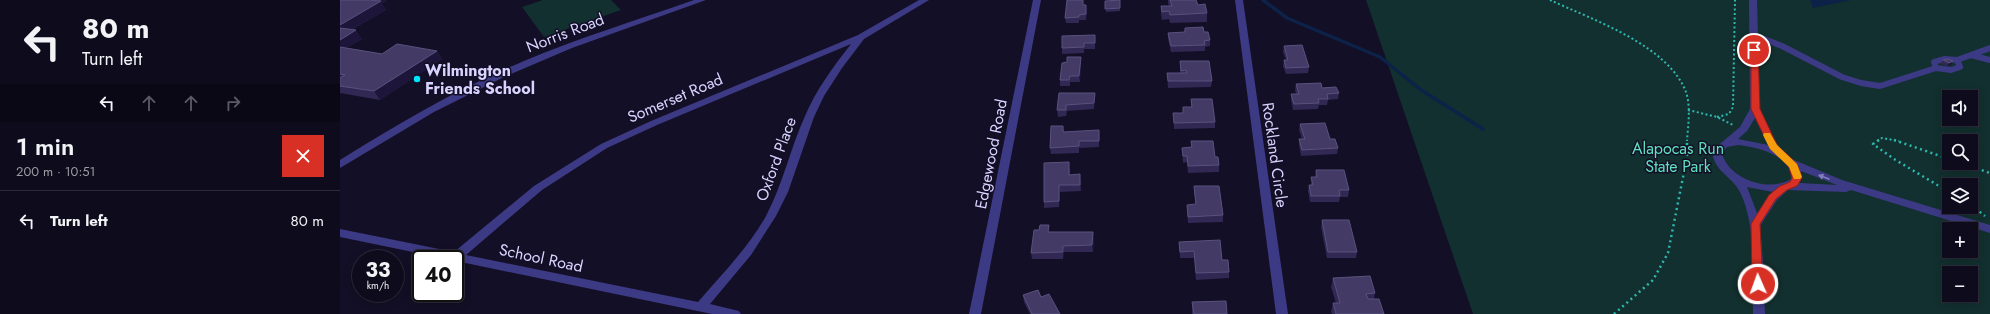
<!DOCTYPE html>
<meta charset="utf-8">
<style>
body{margin:0;font-family:Jost,sans-serif;background:#1c1929;color:#f1f3f6;height:100vh;display:flex;flex-direction:column;font-size:15px;white-space:nowrap}
*{box-sizing:border-box;margin:0}
p{font-size:13px;color:#9b9ba3}
.icon{flex:none;width:22px;height:22px;fill:none;stroke:currentColor;stroke-width:2;stroke-linecap:round;stroke-linejoin:round}
.map{position:relative;flex:1;overflow:hidden}
.sheet{display:flex;flex-direction:column;background:#0e0b1c;width:340px}
.sheet>*{flex:none}
.banner{background:#0e0b1c;color:#f1f3f6;overflow:hidden}
.tools{position:absolute;left:1602px;top:90px;display:grid;gap:8px}
.tools a{display:grid;place-items:center;width:36px;height:36px;border-radius:0px;background:#0e0b1c;box-shadow:0 2px 10px #0003,0 0 0 1px #2e2b3b;font-size:20px}
.speed{position:absolute;left:12px;top:250px;display:flex;gap:8px;font-size:20px;font-weight:700;text-align:center}
.speed>*{display:grid;place-content:center;width:52px;height:52px;border-radius:50%;background:#0e0b1c;box-shadow:0 2px 10px #0003,0 0 0 1px #2e2b3b;line-height:1}
.speed small{font-size:10px;font-weight:400}
.speed .limit{border:2px solid #111;border-radius:6px;background:#fff;color:#111}
.pin{position:absolute;display:grid;place-items:center;width:34px;height:34px;color:#fff;margin:-17px;border:2px solid #fff;border-radius:50%;box-shadow:0 1px 4px #0007}
.me{position:absolute;width:44px;margin:-22px;rotate:358deg;stroke-linejoin:round;filter:drop-shadow(0 0 3px #0008)}
.turn{display:flex;align-items:center;gap:14px;height:84px;padding:0 16px;font-size:18px}
.turn .icon{width:52px;height:52px;stroke-width:2.5}
.turn b{display:block;font-size:28px;line-height:34px}
.lanes{display:flex;align-items:center;height:38px;padding:0 16px;background:#0003;justify-content:center;gap:20px;direction:ltr}
.lanes .off{opacity:.35}
.round{display:grid;place-items:center;flex:none;width:42px;height:42px;border-radius:0px;background:#1c1929}
.head{display:flex;align-items:center;justify-content:space-between;height:68px;padding:0 16px}
h1{font-size:24px;font-weight:600;line-height:30px}
ul{padding:0;list-style:none}
li{display:flex;align-items:center;gap:12px;height:60px;padding:0 16px;border-top:1px solid #2e2b3b}
li div{flex:1}
li b{display:block;font-size:15px}
li em{font-style:normal}
main{display:flex;flex:1;min-height:0}
.map>svg:first-child{display:block}
</style>
<main>
<section class="sheet">
<div class="banner">
<div class="turn"><svg class="icon" aria-label="left" viewBox="0 0 24 24"><path d="M17 20v-9H6M10 6l-5 5 5 5"/></svg><div><b>80 m</b>Turn left</div></div>
<div class="lanes"><svg class="icon" aria-label="left" viewBox="0 0 24 24"><path d="M17 20v-9H6M10 6l-5 5 5 5"/></svg><svg class="icon off" aria-label="ahead" viewBox="0 0 24 24"><path d="M12 20V5M6 11l6-6 6 6"/></svg><svg class="icon off" aria-label="ahead" viewBox="0 0 24 24"><path d="M12 20V5M6 11l6-6 6 6"/></svg><svg class="icon off" aria-label="right" viewBox="0 0 24 24"><path d="M7 20v-9h11M14 6l5 5-5 5"/></svg></div>
</div>
<div class="head"><div><h1>1 min</h1><p>200 m · 10:51</p></div><a class="round" style="background:#d93025;color:#fff"><svg class="icon" aria-label="close" viewBox="0 0 24 24"><path d="M6 6l12 12M18 6L6 18"/></svg></a></div>
<ul>
<li><svg class="icon" aria-label="left" viewBox="0 0 24 24"><path d="M17 20v-9H6M10 6l-5 5 5 5"/></svg><div><b>Turn left</b></div><em>80 m</em></li>
</ul>
</section>
<div class="map">
<svg width="1650" height="314" viewBox="0 0 1650 314">
<rect width="100%" height="100%" fill="#130f26"/>
<path fill="#12302f" fill-rule="evenodd" d="M 203,0 L 271,0 L 281,10 L 204,37 L 182,7 Z
M 1026,0 L 1650,0 L 1650,314 L 1133,314 ZM 1609,97 L 1631,97 L 1631,119 L 1609,119 ZM 1609,141 L 1631,141 L 1631,163 L 1609,163 ZM 1609,185 L 1631,185 L 1631,207 L 1609,207 ZM 1609,229 L 1631,229 L 1631,251 L 1609,251 ZM 1609,273 L 1631,273 L 1631,295 L 1609,295 Z"/>
<path fill="#0c2248" d="M 1470,0 L 1511,0 L 1473,8 Z"/>
<g fill="none" stroke-linecap="round" stroke-linejoin="round">
<path stroke="#0c2248" stroke-width="3.5" d="M 923,0 L 947,18 L 1040,57 L 1081,90 L 1143,129"/>
<path stroke="#2fb8b0" stroke-width="2" stroke-dasharray="2 2.5" stroke-linecap="butt" d="M 1210,0 C 1253,20 1328,45 1346,92 C 1351,107 1348,126 1347,141
M 1348,110 L 1377,117 L 1393,125
M 1377,117 L 1389,114 L 1393,107 L 1395,0
M 1537,141 L 1542,138 L 1559,141"/>
<path stroke="#2fb8b0" stroke-width="2.5" stroke-dasharray="2 3.5" stroke-linecap="butt" d="M 1539,140 L 1533,144 L 1554,159 L 1609,192
M 1554,140 L 1609,159
M 1621,163 L 1650,173
M 1631,205 L 1645,216
M 1274,314 L 1313,280 L 1328,253 L 1347,157 L 1347,140"/>
<path stroke="#3d3a85" stroke-width="6" d="M 1414,35 L 1442,46 L 1502,77 L 1521,83 L 1540,86 L 1596,68
M 1631,55 L 1650,60
M 1604,59 L 1617,60 L 1620,67 L 1611,70 L 1596,68 L 1594,62 Z
M 1617,60 L 1650,48"/>
<path fill="#3d3a85" fill-rule="evenodd" d="M 354,0 L 366,0 L 232,48 L 164,77 L 94,112 L 0,168 L 0,160 C 59,123 119,88 184,61 C 239,38 297,20 354,0 Z
M 579,0 L 589,0 L 524,39 L 502,68 L 484,96 L 474,117 L 448,192 L 436,216 L 411,255 L 370,304 L 399,311 L 401,314 L 372,314 L 116,261 L 115,259 L 107,259 L 0,237 L 0,229 L 114,252 L 194,186 L 261,144 L 311,121 L 518,35 ZM 511,44 C 493,67 476,90 465,116 C 450,149 443,184 426,216 C 408,248 382,274 358,302 L 126,255 L 202,190 L 267,148 L 317,125 Z
M 693,0 L 701,0 L 641,314 L 629,314 Z
M 895,0 L 903,0 L 948,314 L 936,314 Z"/>
<path fill="#3d3a85" fill-rule="evenodd" d="M 1409,0 L 1417,0 L 1420,109 L 1434,139 L 1443,152 L 1454,160 L 1502,180 L 1650,225 L 1650,233 L 1511,190 L 1506,192 L 1448,190 L 1437,200 L 1420,226 L 1423,262 L 1425,314 L 1413,314 C 1412,276 1417,226 1400,192 C 1392,176 1376,173 1372,153 L 1381,143 L 1400,127 L 1410,109 ZM 1415,118 L 1428,145 L 1398,139 L 1407,131 ZM 1398,145 C 1417,147 1452,155 1451,179 C 1429,193 1388,179 1382,153 L 1387,147 ZM 1461,171 L 1497,185 L 1460,183 ZM 1407,187 L 1433,192 L 1417,213 Z"/>
</g>
<path fill="#312854" d="M 0,0 L 42,4 L 46,10 L 11,30 L 22,39 L 6,48 L 42,54 L 97,51 L 102,59 L 40,100 L 0,93 Z
M 743,0 L 743,5 L 747,11 L 746,20 L 739,20 L 739,23 L 726,23 L 725,18 Z
M 780,0 L 780,11 L 766,12 L 765,1 Z
M 828,0 L 856,0 L 858,5 L 867,13 L 867,22 L 830,23 L 829,19 L 822,20 L 821,14 L 821,6 L 829,6 L 828,3 Z
M 845,28 L 864,32 L 870,40 L 870,46 L 865,47 L 865,51 L 831,52 L 828,39 L 828,33 L 844,32 Z
M 755,35 L 755,49 L 744,49 L 744,53 L 722,54 L 722,48 Z
M 944,46 L 969,67 L 968,73 L 946,74 L 943,66 L 944,60 L 946,60 L 943,52 Z
M 1603,60 L 1613,61 L 1611,65 L 1607,66 L 1601,64 Z
M 840,61 L 872,81 L 871,87 L 828,88 L 827,73 L 840,73 Z
M 741,63 L 740,82 L 730,82 L 730,86 L 720,86 L 720,80 Z
M 956,84 L 982,88 L 999,93 L 998,99 L 988,100 L 987,105 L 979,105 L 978,109 L 953,110 L 951,100 L 951,94 L 956,94 L 955,90 Z
M 719,93 L 755,93 L 754,109 L 727,111 L 726,116 L 718,117 L 717,110 Z
M 851,99 L 875,122 L 875,128 L 834,129 L 833,113 L 843,113 L 843,107 L 851,107 Z
M 960,124 L 990,139 L 998,148 L 997,154 L 961,156 L 959,145 L 959,139 L 962,139 L 959,130 Z
M 723,126 L 724,132 L 759,130 L 759,147 L 739,148 L 739,153 L 711,154 L 710,148 Z
M 851,141 L 875,157 L 879,165 L 879,172 L 848,173 L 847,162 L 843,163 L 842,148 L 851,147 Z
M 730,168 L 730,175 L 740,174 L 741,191 L 720,192 L 719,207 L 704,208 L 704,202 Z
M 976,170 L 1009,190 L 1008,197 L 1000,197 L 999,202 L 970,202 L 968,191 L 969,185 L 971,185 L 971,177 L 975,177 Z
M 854,186 L 883,215 L 883,222 L 848,223 L 847,205 L 856,205 L 854,193 Z
M 982,220 L 1017,252 L 1016,258 L 987,258 L 981,227 Z
M 710,231 L 710,232 L 753,232 L 754,238 L 753,252 L 724,252 L 723,259 L 692,259 L 691,253 Z
M 839,242 L 882,260 L 889,272 L 889,278 L 856,280 L 854,258 L 840,258 Z
M 993,278 L 1035,293 L 1034,299 L 1044,314 L 992,314 L 991,312 L 993,303 L 996,303 L 991,287 Z
M 683,295 L 720,314 L 690,314 L 684,302 Z
M 852,302 L 887,314 L 852,314 Z"/>
<path fill="#1d163a" d="M 29,0 L 48,0 L 42,4 L 46,10 L 1,35 L 0,34 L 0,25 Z
M 746,5 L 747,11 L 746,20 Z
M 16,30 L 22,39 L 0,51 L 0,40 Z
M 97,51 L 102,59 L 40,100 L 34,91 Z
M 741,57 L 741,63 L 740,82 L 739,76 Z
M 1613,61 L 1611,65 L 1607,66 L 1609,63 Z
M 755,93 L 755,99 L 754,109 L 754,103 Z
M 719,185 L 720,192 L 719,207 Z
M 753,232 L 754,238 L 753,252 L 752,245 Z
M 723,246 L 724,252 L 723,259 Z"/>
<path fill="#433a66" stroke="#5a527e" d="M 0,0 L 31,0 L 41,1 L 0,25 Z
M 727,0 L 743,0 L 743,5 L 746,5 L 746,14 L 739,15 L 739,17 L 725,18 Z
M 780,0 L 780,8 L 765,9 L 765,1 Z
M 830,0 L 856,0 L 858,5 L 865,4 L 867,13 L 830,15 L 829,11 L 822,12 L 821,6 L 832,6 Z
M 863,27 L 864,32 L 868,32 L 870,40 L 864,41 L 865,45 L 831,46 L 828,33 L 845,32 L 845,28 Z
M 0,28 L 16,30 L 0,40 Z
M 755,35 L 755,43 L 744,43 L 744,47 L 722,48 L 722,36 Z
M 57,44 L 97,51 L 34,91 L 0,86 L 0,78 L 5,75 L 0,74 L 0,47 L 42,54 Z
M 962,45 L 969,67 L 946,68 L 944,60 L 948,60 L 944,46 Z
M 727,57 L 741,57 L 739,76 L 730,76 L 729,80 L 720,80 L 722,63 L 727,62 Z
M 1608,59 L 1613,61 L 1609,63 L 1603,60 Z
M 840,61 L 869,61 L 872,81 L 828,81 L 827,73 L 847,73 L 846,70 L 841,71 Z
M 981,83 L 982,88 L 996,87 L 999,93 L 987,94 L 988,99 L 978,99 L 979,103 L 954,104 L 951,94 L 959,94 L 956,84 Z
M 719,93 L 755,93 L 754,103 L 726,105 L 726,110 L 717,110 Z
M 851,99 L 872,99 L 875,122 L 834,123 L 833,113 L 843,113 L 843,107 L 852,107 Z
M 985,123 L 990,139 L 995,139 L 998,148 L 962,150 L 959,139 L 965,139 L 960,124 Z
M 711,126 L 723,126 L 723,132 L 759,130 L 759,141 L 739,141 L 739,146 L 710,148 Z
M 851,141 L 873,141 L 875,157 L 878,157 L 879,165 L 848,166 L 847,156 L 843,156 L 842,148 L 852,147 Z
M 729,162 L 729,175 L 740,174 L 740,185 L 719,185 L 719,201 L 704,202 L 704,163 Z
M 976,170 L 1004,170 L 1009,190 L 999,190 L 1000,196 L 971,196 L 969,185 L 973,185 L 971,177 L 977,177 Z
M 854,186 L 879,186 L 883,215 L 848,217 L 847,205 L 856,204 Z
M 982,220 L 1009,220 L 1017,252 L 988,252 Z
M 700,225 L 709,225 L 708,232 L 753,232 L 752,245 L 723,246 L 723,252 L 691,253 L 694,230 L 699,230 Z
M 880,240 L 882,260 L 888,260 L 889,272 L 856,273 L 854,251 L 840,252 L 839,242 Z
M 1030,276 L 1035,293 L 1026,294 L 1028,299 L 1039,299 L 1044,314 L 996,314 L 993,303 L 1000,303 L 993,278 Z
M 698,290 L 701,297 L 709,294 L 720,314 L 692,314 L 683,295 Z
M 886,301 L 887,314 L 854,314 L 852,302 Z"/>
<defs><path id="oneway-solid" d="M-6-.8H1V-3.2L6.5 0L1 3.2V.8H-6Z"/></defs>
<use fill="#837fbc" href="#oneway-solid" transform="translate(1484 177) rotate(-159)"/>
<path fill="#d93025" stroke="#8d1f18" d="M 1411,48 L 1418,50 L 1420,109 L 1437,145 L 1457,164 L 1462,178 L 1457,186 L 1447,190 L 1436,199 L 1420,224 L 1423,284 L 1418,288 L 1412,284 L 1411,224 L 1429,195 L 1440,186 L 1450,182 L 1452,178 L 1449,167 L 1429,146 L 1411,109 Z"/>
<path fill="#f59e0b" d="M 1424,133 L 1430,133 L 1437,145 L 1457,164 L 1462,177 L 1460,179 L 1454,179 L 1449,167 L 1430,149 L 1423,135 Z"/>
<circle fill="#00e5ff" stroke="#130f26" stroke-width="1.5" cx="77" cy="79" r="4"/>
<g text-anchor="middle" dominant-baseline="central" stroke-width="3" stroke-linejoin="round" paint-order="stroke">
<g font-size="16" fill="#d9d4ff" stroke="#130f26">
<text transform="translate(225 33) rotate(-21)">Norris Road</text>
<text transform="translate(335 98) rotate(-23)">Somerset Road</text>
<text transform="translate(651 154) rotate(-79)">Edgewood Road</text>
<text transform="translate(935 155) rotate(82)">Rockland Circle</text>
<text transform="translate(436 159) rotate(-70)">Oxford Place</text>
<text transform="translate(201 258) rotate(12)">School Road</text>
</g>
<g font-size="16" font-weight="bold" fill="#d9d4ff" stroke="#130f26" text-anchor="start">
<text x="85" y="70">Wilmington<tspan x="85" dy="18">Friends School</tspan></text>
</g>
<g font-size="16" fill="#5fe0c0" stroke="#130f26">
<text x="1338" y="148">Alapocas Run<tspan x="1338" dy="18">State Park</tspan></text>
</g>
</g>
</svg>
<div class="tools">
<a><svg class="icon" aria-label="sound" viewBox="0 0 24 24"><path d="M4 9h4l5-4v14l-5-4H4zM17 9q2 3 0 6"/></svg></a>
<a><svg class="icon" aria-label="search" viewBox="0 0 24 24"><circle cx="10" cy="10" r="6"/><path d="M15 15l6 6"/></svg></a>
<a><svg class="icon" aria-label="layers" viewBox="0 0 24 24"><path d="M12 4l9 5-9 5-9-5zM3 14l9 5 9-5"/></svg></a>
<a>+</a>
<a>−</a>
</div>
<div class="speed"><div>33<small>km/h</small></div><div class="limit">40</div></div>
<div class="pin" style="left:1414px;top:50px;background:#d93025"><svg class="icon" aria-label="arrive" viewBox="0 0 24 24"><path d="M6 21V4h12l-3 4 3 4H6"/></svg></div>
<svg class="me" style="left:1418px;top:284px" viewBox="-20 -20 40 40"><circle r="17" fill="#d93025" stroke="#fff" stroke-width="3"/><path d="M0-11L8 9 0 5-8 9z" fill="#fff"/></svg>
</div>
</main>
